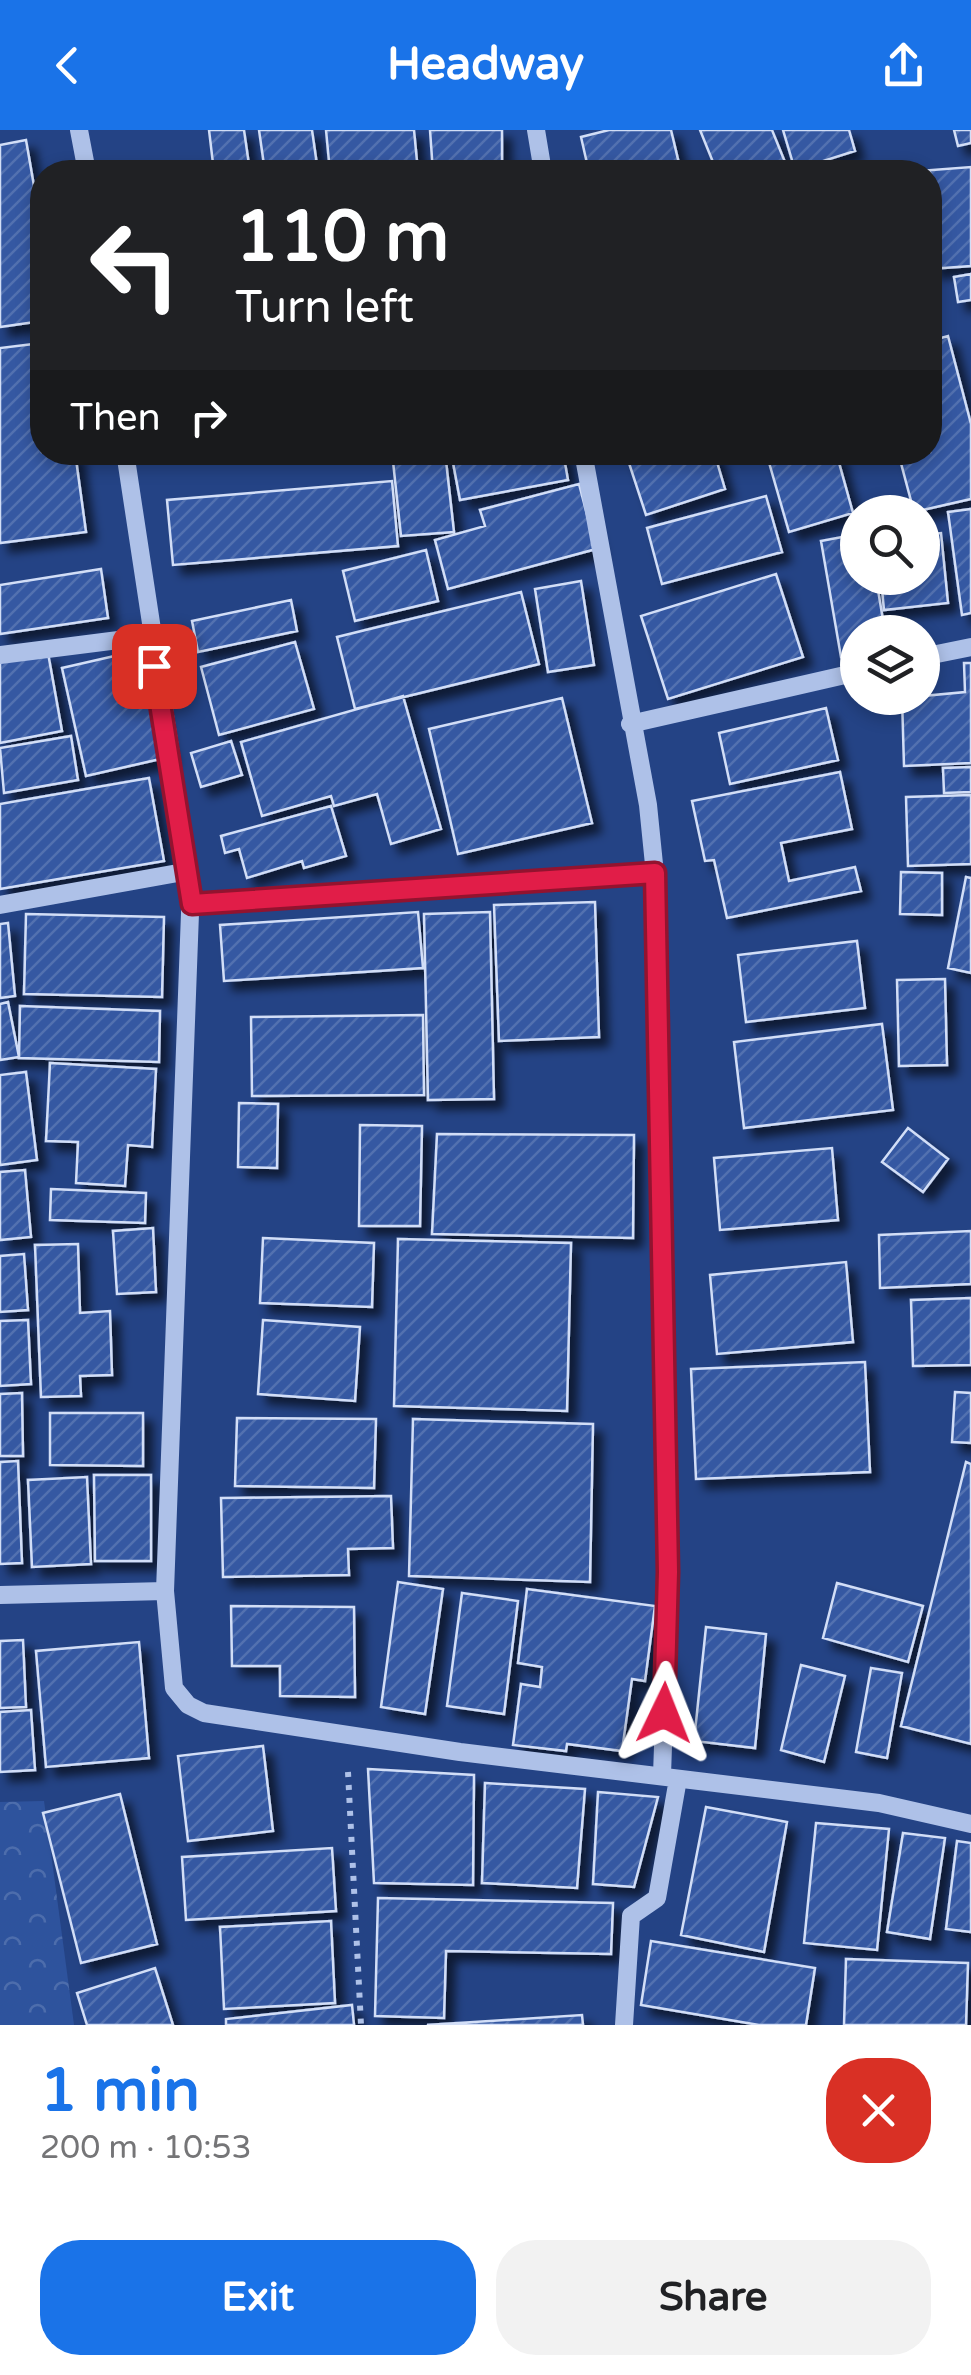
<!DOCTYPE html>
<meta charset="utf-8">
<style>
body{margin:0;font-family:"Varela Round",sans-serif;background:#f2f2f2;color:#202124;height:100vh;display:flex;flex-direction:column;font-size:38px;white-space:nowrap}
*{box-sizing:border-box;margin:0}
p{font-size:32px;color:#757577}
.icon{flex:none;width:55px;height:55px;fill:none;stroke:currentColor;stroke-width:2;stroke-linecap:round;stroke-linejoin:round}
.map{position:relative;height:1895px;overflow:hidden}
.drawer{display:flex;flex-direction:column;background:#fff;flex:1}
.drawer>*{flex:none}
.top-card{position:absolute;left:30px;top:30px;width:912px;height:305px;border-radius:40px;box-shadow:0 5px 15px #0003;background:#202124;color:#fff;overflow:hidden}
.tools{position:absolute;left:840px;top:365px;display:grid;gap:20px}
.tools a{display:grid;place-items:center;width:100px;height:100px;border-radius:50%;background:#fff;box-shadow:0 5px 15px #0003;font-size:50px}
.pin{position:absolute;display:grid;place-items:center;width:85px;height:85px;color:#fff;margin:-42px;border-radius:20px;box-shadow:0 5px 15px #0006}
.me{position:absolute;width:110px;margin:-55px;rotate:2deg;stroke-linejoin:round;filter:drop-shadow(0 0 8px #0008)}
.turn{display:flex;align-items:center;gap:35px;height:210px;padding:0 40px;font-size:45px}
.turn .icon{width:130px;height:130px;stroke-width:2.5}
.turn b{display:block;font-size:70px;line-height:85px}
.then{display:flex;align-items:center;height:95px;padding:0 40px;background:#0003;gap:20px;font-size:38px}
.round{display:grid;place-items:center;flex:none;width:105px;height:105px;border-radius:40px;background:#f2f2f2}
.overview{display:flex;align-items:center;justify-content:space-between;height:170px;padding:0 40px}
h1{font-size:60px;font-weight:800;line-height:75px;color:#1a73e8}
.cta{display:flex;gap:20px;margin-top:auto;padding:20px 40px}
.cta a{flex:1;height:115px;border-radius:40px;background:#1a73e8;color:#fff;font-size:40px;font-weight:800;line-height:115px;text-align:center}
.cta a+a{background:#f2f2f2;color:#202124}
header{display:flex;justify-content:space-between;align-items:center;height:130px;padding:0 40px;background:#1a73e8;color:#fff;font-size:45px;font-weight:800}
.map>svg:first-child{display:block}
</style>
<header><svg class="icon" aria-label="back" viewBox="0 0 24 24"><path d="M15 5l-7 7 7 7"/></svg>Headway<svg class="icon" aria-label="share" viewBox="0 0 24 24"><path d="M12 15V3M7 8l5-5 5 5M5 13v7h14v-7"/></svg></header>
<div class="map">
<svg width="971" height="1895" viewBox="0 0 971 1895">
<defs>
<pattern id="forest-crowns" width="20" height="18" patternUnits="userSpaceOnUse" patternTransform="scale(2.5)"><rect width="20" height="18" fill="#2e539d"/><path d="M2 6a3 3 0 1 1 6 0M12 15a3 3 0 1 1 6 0" fill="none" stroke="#4d6dac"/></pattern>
<pattern id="building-hatch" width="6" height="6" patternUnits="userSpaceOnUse" patternTransform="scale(2.5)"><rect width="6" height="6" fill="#3458a2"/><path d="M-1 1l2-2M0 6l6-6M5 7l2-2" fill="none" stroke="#5271b0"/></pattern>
<filter id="shadow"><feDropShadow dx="9" dy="9" stdDeviation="5" flood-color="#0009"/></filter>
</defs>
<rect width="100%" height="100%" fill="#244385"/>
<path fill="url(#forest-crowns)" d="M 44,1671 L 74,1895 L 0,1895 L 0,1672 Z"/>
<path fill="url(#building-hatch)" stroke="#d2def7" stroke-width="2.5" filter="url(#shadow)" d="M 209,0 L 244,0 L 250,42 L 214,42 Z
M 259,0 L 312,0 L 318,42 L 265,42 Z
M 326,0 L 414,0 L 418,42 L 330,42 Z
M 430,0 L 502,0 L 502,42 L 433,42 Z
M 609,0 L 671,0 L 681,42 L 589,42 L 581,7 Z
M 700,0 L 772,0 L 789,42 L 717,42 Z
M 783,0 L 849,0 L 855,21 L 795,40 Z
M 954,0 L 971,0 L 971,13 L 958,16 Z
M 26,10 L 42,102 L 42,191 L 0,197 L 0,15 Z
M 971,37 L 971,136 L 930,139 L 930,42 L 906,42 Z
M 971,144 L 971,170 L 958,172 L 954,147 Z
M 948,206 L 971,294 L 971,369 L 914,382 L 898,322 L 930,322 L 930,211 Z
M 42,213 L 42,322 L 75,322 L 86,402 L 0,413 L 0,218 Z
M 392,322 L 445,322 L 454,402 L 401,406 Z
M 451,322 L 563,322 L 568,350 L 460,370 Z
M 714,322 L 725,359 L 646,385 L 626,324 Z
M 766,322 L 836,322 L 853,383 L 789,402 Z
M 392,351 L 398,416 L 173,435 L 167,370 Z
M 579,354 L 596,419 L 448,459 L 435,410 L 485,396 L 480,380 Z
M 766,366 L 782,422 L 662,454 L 647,398 Z
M 971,379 L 971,483 L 962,485 L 948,382 Z
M 941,403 L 948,473 L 884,480 L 881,448 L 922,448 L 922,405 Z
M 858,404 L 858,448 L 876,448 L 885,502 L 858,502 L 858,524 L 841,527 L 821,411 Z
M 426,420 L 438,471 L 355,491 L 343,441 Z
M 101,439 L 108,488 L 0,504 L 0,455 Z
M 776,444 L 803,527 L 668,569 L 641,486 Z
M 581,451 L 594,535 L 548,542 L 535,459 Z
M 521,462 L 539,534 L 355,579 L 337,507 Z
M 291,470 L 297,501 L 198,522 L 192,491 Z
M 295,512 L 314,579 L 219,605 L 201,537 Z
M 145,519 L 169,627 L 86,646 L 62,538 Z
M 48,523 L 62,601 L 0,613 L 0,532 Z
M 964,533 L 971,533 L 971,633 L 904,636 L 902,568 L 965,562 Z
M 403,566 L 441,699 L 391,714 L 377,664 L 334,676 L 331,666 L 262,686 L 241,612 Z
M 562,568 L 592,693 L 458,724 L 429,599 Z
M 826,578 L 838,630 L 730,654 L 719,603 Z
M 71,606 L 78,650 L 4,663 L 0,618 Z
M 231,611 L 242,645 L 201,657 L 191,623 Z
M 971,637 L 971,662 L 944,663 L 943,638 Z
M 840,642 L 852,699 L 781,713 L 789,751 L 855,737 L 861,761 L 727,788 L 714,730 L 705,731 L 692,671 Z
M 149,648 L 164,731 L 0,759 L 0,674 Z
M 971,665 L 971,734 L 908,736 L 906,667 Z
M 331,676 L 346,726 L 304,738 L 302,731 L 247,748 L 239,719 L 225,723 L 221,706 Z
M 901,742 L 942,743 L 942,785 L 900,784 Z
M 966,747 L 971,748 L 971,843 L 948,838 Z
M 595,772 L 599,907 L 499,911 L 494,775 Z
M 418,782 L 423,838 L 224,851 L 220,795 Z
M 490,782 L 494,969 L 428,970 L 424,784 Z
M 26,784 L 164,787 L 162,867 L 24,864 Z
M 8,793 L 15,866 L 0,868 L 0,794 Z
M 857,811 L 865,878 L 746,892 L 738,825 Z
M 945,849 L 947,935 L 899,936 L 897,850 Z
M 8,872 L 19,927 L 0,930 L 0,874 Z
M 20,876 L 160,881 L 159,932 L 19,928 Z
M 423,885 L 424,965 L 252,966 L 251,887 Z
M 882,894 L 893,980 L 744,998 L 734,912 Z
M 50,933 L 156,939 L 152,1017 L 128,1015 L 125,1056 L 76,1053 L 78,1012 L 46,1011 Z
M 26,942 L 37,1030 L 0,1035 L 0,945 Z
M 239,973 L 278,974 L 277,1038 L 238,1037 Z
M 360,995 L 422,996 L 420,1096 L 359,1096 Z
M 908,998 L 948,1029 L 923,1062 L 882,1032 Z
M 437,1004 L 634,1005 L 633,1108 L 432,1104 Z
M 832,1018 L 838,1090 L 720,1100 L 714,1028 Z
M 25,1040 L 31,1107 L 0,1110 L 0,1042 Z
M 51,1059 L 146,1063 L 145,1093 L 50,1090 Z
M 153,1098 L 156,1162 L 117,1164 L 113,1101 Z
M 971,1101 L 971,1154 L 880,1158 L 879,1105 Z
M 263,1108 L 374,1113 L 372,1177 L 260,1173 Z
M 398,1109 L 571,1113 L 567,1281 L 394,1276 Z
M 78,1114 L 80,1183 L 110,1181 L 112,1245 L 80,1246 L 81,1266 L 41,1267 L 35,1115 Z
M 24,1124 L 28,1180 L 0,1182 L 0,1126 Z
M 846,1132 L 853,1212 L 717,1224 L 710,1145 Z
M 971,1168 L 971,1235 L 913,1236 L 911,1170 Z
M 28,1190 L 31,1254 L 0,1256 L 0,1191 Z
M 263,1190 L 360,1197 L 355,1271 L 258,1264 Z
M 865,1232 L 870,1342 L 696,1349 L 691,1239 Z
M 955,1262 L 971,1263 L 971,1313 L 952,1312 Z
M 22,1263 L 23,1326 L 0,1326 L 0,1264 Z
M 50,1283 L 143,1283 L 143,1336 L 50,1335 Z
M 237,1288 L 376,1289 L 374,1358 L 235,1356 Z
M 413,1289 L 593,1294 L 590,1452 L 409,1446 Z
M 18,1331 L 22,1433 L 0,1434 L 0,1332 Z
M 966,1332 L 971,1334 L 971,1614 L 901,1596 Z
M 94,1345 L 151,1345 L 151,1431 L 95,1431 Z
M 87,1347 L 91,1434 L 32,1437 L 28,1350 Z
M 391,1366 L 393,1418 L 348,1419 L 349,1445 L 223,1447 L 221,1368 Z
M 398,1452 L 443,1459 L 425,1584 L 381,1577 Z
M 837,1453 L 923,1476 L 908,1532 L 823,1508 Z
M 527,1459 L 655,1476 L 645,1551 L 632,1549 L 622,1621 L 567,1614 L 566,1621 L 513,1615 L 521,1554 L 540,1557 L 542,1537 L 518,1533 Z
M 462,1463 L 518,1471 L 504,1584 L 447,1576 Z
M 231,1476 L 354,1477 L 355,1567 L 280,1566 L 280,1536 L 232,1536 Z
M 706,1497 L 766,1504 L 755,1618 L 694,1611 Z
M 23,1510 L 26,1577 L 0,1578 L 0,1511 Z
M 139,1512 L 149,1628 L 46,1637 L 36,1521 Z
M 801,1535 L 845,1546 L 824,1632 L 781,1620 Z
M 871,1538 L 902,1543 L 887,1628 L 856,1622 Z
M 31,1580 L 35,1640 L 0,1642 L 0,1582 Z
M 263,1616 L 273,1701 L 188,1711 L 178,1626 Z
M 368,1639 L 474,1645 L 473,1755 L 374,1753 Z
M 485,1653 L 585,1659 L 577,1758 L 482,1753 Z
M 598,1662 L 658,1667 L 634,1757 L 593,1754 Z
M 120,1664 L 157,1814 L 81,1833 L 43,1683 Z
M 706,1677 L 787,1692 L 764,1822 L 681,1805 Z
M 816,1693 L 889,1699 L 877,1820 L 804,1813 Z
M 903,1703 L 945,1708 L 930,1809 L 887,1802 Z
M 957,1711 L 971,1713 L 971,1802 L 946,1799 Z
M 332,1718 L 336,1781 L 186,1790 L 182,1727 Z
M 378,1768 L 613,1773 L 611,1824 L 446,1821 L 444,1888 L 375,1886 Z
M 331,1791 L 335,1873 L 224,1879 L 220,1797 Z
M 651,1811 L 815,1838 L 806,1895 L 759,1895 L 641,1875 Z
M 846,1829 L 968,1833 L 966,1895 L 844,1895 Z
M 155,1838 L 173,1895 L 87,1895 L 77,1863 Z
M 352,1875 L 354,1895 L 226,1895 L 226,1889 Z
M 582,1885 L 583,1895 L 427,1895 Z"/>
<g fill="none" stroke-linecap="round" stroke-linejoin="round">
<path stroke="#aec1e8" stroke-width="6" stroke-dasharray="5 8" stroke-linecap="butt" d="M 348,1642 L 361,1895"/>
<path stroke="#aec1e8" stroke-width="18" d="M 79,0 L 87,42
M 536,0 L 543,42
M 583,322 L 648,675 L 657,764 L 669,1443 L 662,1645
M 0,525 L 150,506
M 922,527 L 971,517
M 630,594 L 858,542
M 191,774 L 655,743
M 0,775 L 189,741
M 165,1461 L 174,1558 L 188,1575 L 204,1583 L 460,1622 L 879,1673 L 971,1694
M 0,1465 L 165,1461 L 191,756 L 125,322
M 624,1895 L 631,1786 L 657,1768 L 678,1649"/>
</g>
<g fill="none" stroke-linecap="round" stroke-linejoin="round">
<g stroke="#92132f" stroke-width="25">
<path id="route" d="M 154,536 L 192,774 L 655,743 L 668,1442 L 664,1583"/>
</g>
<use href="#route" stroke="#e11d48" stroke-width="18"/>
</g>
</svg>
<div class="tools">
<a><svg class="icon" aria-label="search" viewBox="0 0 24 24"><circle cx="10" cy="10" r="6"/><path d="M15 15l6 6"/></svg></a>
<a><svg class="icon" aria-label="layers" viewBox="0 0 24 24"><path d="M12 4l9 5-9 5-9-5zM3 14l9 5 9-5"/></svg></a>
</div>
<div class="pin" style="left:154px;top:536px;background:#d93025"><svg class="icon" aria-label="arrive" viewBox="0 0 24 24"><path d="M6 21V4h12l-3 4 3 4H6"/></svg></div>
<svg class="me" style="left:664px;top:1583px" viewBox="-20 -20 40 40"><path d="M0-17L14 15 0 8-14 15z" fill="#e11d48" stroke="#fff" stroke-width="4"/></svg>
<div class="top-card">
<div class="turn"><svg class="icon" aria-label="left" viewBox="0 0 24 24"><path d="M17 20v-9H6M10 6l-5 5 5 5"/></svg><div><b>110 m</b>Turn left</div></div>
<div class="then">Then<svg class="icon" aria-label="right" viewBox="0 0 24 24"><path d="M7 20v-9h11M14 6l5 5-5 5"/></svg></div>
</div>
</div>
<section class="drawer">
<div class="overview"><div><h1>1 min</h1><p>200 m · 10:53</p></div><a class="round" style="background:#d93025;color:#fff"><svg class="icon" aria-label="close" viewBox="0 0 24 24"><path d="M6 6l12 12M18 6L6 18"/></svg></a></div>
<div class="cta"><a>Exit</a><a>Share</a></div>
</section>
